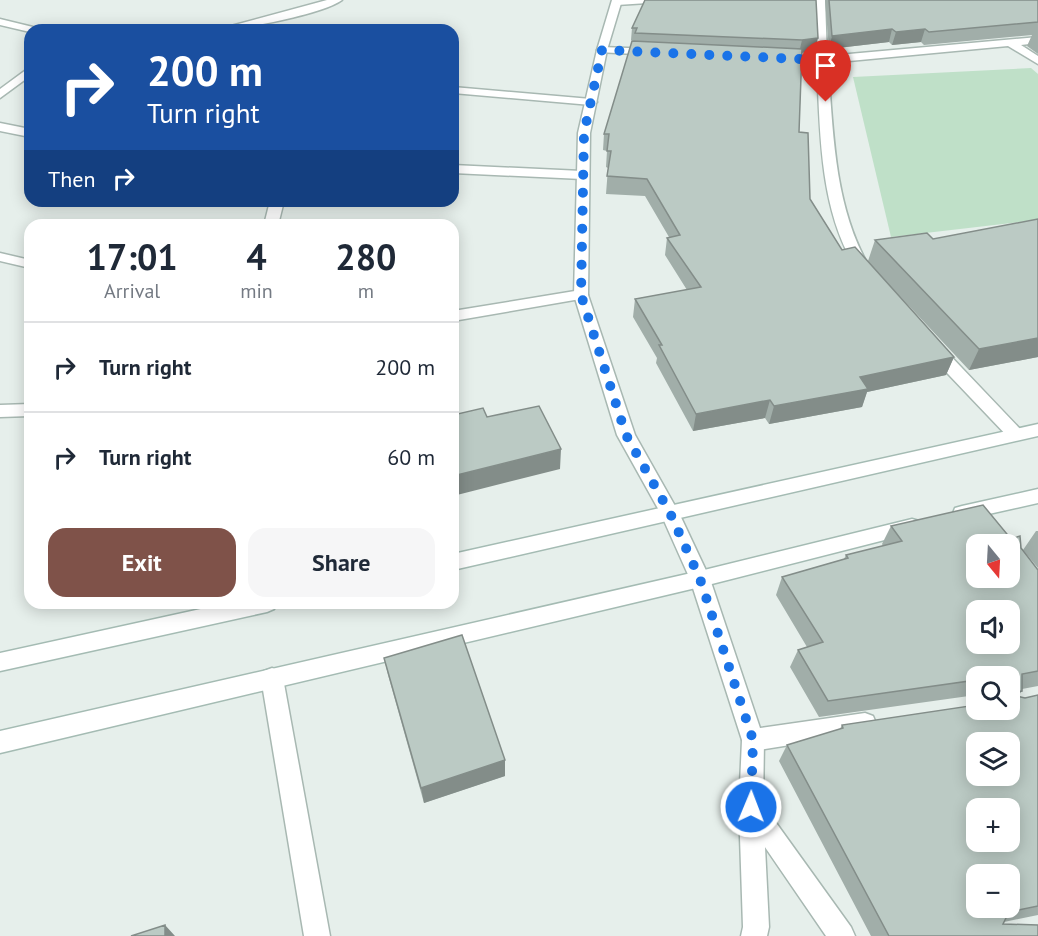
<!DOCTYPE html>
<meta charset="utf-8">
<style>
body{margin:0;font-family:"PT Sans",sans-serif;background:#f6f6f7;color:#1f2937;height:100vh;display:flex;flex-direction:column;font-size:22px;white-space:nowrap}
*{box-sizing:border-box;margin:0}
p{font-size:20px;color:#747a83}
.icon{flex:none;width:33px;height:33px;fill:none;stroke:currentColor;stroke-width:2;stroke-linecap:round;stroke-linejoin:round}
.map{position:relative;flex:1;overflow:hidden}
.panel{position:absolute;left:24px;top:219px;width:435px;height:390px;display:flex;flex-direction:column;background:#fff;border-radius:18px;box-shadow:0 3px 15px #0003}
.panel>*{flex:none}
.banner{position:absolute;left:24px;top:24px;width:435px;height:183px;border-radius:18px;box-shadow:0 3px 15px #0003;background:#1a4fa0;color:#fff;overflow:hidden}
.needle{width:39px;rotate:162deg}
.buttons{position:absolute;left:966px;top:534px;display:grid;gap:12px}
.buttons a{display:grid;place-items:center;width:54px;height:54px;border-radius:12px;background:#fff;box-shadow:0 3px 15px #0003;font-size:30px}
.pin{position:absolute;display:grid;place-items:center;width:51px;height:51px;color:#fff;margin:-62px -26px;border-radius:50% 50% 50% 0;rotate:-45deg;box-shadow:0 0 6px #0007}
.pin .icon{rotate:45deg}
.me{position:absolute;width:66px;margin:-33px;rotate:1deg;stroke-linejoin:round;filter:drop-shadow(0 0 4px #0008)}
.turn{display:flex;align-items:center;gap:21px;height:126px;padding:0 24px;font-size:27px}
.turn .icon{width:78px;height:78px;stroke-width:2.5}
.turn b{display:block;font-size:42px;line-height:51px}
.then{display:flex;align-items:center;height:57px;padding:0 24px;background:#0003;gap:12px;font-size:22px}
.eta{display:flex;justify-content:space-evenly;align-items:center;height:102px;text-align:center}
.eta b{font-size:36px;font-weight:600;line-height:42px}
.button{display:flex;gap:12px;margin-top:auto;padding:12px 24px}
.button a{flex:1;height:69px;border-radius:18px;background:#7f5249;color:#fff;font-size:24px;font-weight:600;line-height:69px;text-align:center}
.button a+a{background:#f6f6f7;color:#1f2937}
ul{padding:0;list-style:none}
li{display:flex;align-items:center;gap:18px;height:90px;padding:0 24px;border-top:2px solid #e0e1e3}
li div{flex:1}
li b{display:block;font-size:22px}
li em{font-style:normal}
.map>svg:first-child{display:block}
</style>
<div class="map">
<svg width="1038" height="936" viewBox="0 0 1038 936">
<rect width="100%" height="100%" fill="#e6efeb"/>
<path fill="#bfe0c8" d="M 1031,68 L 1038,74 L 1038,220 L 891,237 L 853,77 Z"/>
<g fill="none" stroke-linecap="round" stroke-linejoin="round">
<g stroke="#a8b8b2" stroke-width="3">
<path id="minor" d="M 327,0 L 342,0 C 323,14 241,30 216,30 Z
M 614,0 L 653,0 L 648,3 L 617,5 L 614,4 Z
M 815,0 L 825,0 L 827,56 L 1038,37 L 1038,43 L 1021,45 L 1038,56 L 1038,64 L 1008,46 L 828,63 C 833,131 834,208 870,268 L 863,272 L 858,271 C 819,213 820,130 817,63 L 777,61 L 772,58 L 777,55 L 817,57 Z
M 0,19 L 37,28 L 38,30 L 30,30 L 30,32 L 0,25 Z
M 602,47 L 653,49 L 658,52 L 653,55 L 598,52 L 597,50 Z
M 30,67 L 30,76 L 0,98 L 0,89 Z
M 453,87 L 591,99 L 597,102 L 591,105 L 453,93 Z
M 0,123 L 30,129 L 30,137 L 0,131 Z
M 453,165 L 582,171 L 588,175 L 582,179 L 453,173 Z
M 270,201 L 284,201 L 278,225 L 264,225 Z
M 0,253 L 30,260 L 30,268 L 0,261 Z
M 581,290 L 588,295 L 586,298 L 453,321 L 453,311 Z
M 935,345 L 941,346 L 1022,431 L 1025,435 L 1022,439 L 1010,439 L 929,354 L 927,350 Z
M 30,404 L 30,416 L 0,417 L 0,405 Z
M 272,668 L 280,671 L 283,678 L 330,936 L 304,936 L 261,678 L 264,671 Z
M 865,713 L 873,716 L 876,723 L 873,730 L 865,733 L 753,751 L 745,748 L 742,740 L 745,732 L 753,729 Z
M 751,795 L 759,799 L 851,927 L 855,936 L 826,936 L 743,815 L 739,807 L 743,799 Z"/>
</g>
<g stroke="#a8b8b2" stroke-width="3">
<path id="tertiary" d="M 612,0 L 622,0 L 607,50 L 590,133 L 588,295 L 635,435 L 679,513 L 710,579 L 764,740 L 763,807 L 769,927 L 767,936 L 741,936 L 743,927 L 739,807 L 742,740 L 690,579 L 661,514 L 617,435 L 574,295 L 578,133 L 597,50 Z"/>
</g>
<g stroke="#a4bbb3" stroke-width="3">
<path id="secondary" d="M 1038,424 L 1038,436 L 453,570 L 453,554 Z
M 1038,489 L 1038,503 L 962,520 L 955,518 L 953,513 L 955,508 L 962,506 Z
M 912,519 L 919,521 L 922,526 L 919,531 L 912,533 L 700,587 L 0,753 L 0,731 L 700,571 Z
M 228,603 L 277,603 L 274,609 L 267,612 L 0,671 L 0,653 Z"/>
</g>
<use href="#minor" fill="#fff" fill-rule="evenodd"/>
<use href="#tertiary" fill="#fff" fill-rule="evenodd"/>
<use href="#secondary" fill="#fff" fill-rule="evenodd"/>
</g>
<path fill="#a1aea9" d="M 816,0 L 815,51 L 802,53 L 799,132 L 810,199 L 842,250 L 868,261 L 875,240 L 1038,357 L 969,370 L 895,291 L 954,357 L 946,375 L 867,392 L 862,407 L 769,424 L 765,418 L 693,431 L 656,363 L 657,358 L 633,317 L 635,299 L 687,290 L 665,255 L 667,238 L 669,237 L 645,196 L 606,194 L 608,168 L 606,167 L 607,151 L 603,150 L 604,134 L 634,41 L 631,40 L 632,28 Z
M 825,0 L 1038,0 L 1038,54 L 1027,46 L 1032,35 L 924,45 L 921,42 L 892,45 L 889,42 L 829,49 Z
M 891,526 L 1011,539 L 1021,548 L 1038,570 L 1038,686 L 1022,689 L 1022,691 L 1018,696 L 1025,698 L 1038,695 L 1038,915 L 1004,922 L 1003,924 L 1038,936 L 871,936 L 779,761 L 787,745 L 840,729 L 842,725 L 1010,710 L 1010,676 L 976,676 L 976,699 L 976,695 L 819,717 L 790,667 L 798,650 L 807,647 L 776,595 L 782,577 L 844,559 L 846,555 L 883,546 L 882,544 Z
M 1036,531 L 1038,531 L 1038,568 L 1023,550 Z
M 384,658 L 505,760 L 505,776 L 424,803 L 388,675 Z"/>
<path fill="#838d89" d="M 892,29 L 889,42 L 829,49 L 832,36 Z
M 925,29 L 921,42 L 892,45 L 896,32 Z
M 818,38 L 815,51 L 799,53 L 802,40 Z
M 1038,338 L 1038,357 L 969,370 L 979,349 Z
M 954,357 L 946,375 L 867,392 L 862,407 L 769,424 L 774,406 L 860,377 Z
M 770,400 L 765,418 L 693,431 L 696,414 Z
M 561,449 L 560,469 L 453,496 L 453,476 Z
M 505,760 L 505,776 L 424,803 L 421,788 Z
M 165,925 L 175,936 L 165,936 Z"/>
<path fill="#bbcac4" stroke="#838d89" stroke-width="1.5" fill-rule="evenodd" d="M 645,0 L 816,0 L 818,38 L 802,40 L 635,33 L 637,28 L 632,28 Z
M 829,0 L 1038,0 L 1038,22 L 929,32 L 925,29 L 896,32 L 892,29 L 832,36 Z
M 632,41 L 802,49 L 799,132 L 808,133 L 810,199 L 842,250 L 855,247 L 954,357 L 860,377 L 868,389 L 774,406 L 770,400 L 696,414 L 659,345 L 662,345 L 635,299 L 701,287 L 667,238 L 680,235 L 647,179 L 607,176 L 611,151 L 607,151 L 609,134 L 604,134 Z
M 1038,219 L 1038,338 L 979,349 L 875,240 L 927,233 L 933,239 Z
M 539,406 L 561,449 L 453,476 L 453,415 L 483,408 L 487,417 Z
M 983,505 L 1011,539 L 1020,536 L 1021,548 L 1038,570 L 1038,671 L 1022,674 L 1022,691 L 1015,692 L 1016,696 L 1025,698 L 1038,695 L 1038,906 L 1009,912 L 1003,924 L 1038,925 L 1038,936 L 889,936 L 787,745 L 843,728 L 842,725 L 976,705 L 976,710 L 1010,710 L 1010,676 L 976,676 L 976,680 L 828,701 L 798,650 L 823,642 L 782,577 L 848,558 L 846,555 L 902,541 L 891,526 ZM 976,544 L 1010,544 L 1010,578 L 976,578 ZM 976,610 L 1010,610 L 1010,644 L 976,644 ZM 976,742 L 1010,742 L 1010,776 L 976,776 ZM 976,808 L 1010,808 L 1010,842 L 976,842 ZM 976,874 L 1010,874 L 1010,908 L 976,908 Z
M 462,635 L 505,760 L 421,788 L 384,658 Z
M 165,925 L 165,936 L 131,936 Z"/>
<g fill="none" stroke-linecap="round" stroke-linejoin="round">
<path stroke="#1a73e8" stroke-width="10" stroke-dasharray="0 18" d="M 751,807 L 753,740 L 700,579 L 670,513 L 626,435 L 581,295 L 584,133 L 602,50 L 822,60 L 826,102"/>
</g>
</svg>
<div class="buttons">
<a><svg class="needle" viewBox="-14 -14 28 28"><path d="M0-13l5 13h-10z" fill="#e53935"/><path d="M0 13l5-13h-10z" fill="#747a83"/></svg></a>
<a><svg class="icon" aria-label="sound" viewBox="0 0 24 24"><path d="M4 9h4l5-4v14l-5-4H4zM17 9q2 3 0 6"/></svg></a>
<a><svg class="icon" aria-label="search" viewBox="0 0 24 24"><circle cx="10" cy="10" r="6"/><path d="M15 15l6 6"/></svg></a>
<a><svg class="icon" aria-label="layers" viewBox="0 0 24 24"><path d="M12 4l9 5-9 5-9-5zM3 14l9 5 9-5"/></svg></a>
<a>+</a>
<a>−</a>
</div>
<div class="pin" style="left:826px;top:102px;background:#d93025"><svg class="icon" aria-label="arrive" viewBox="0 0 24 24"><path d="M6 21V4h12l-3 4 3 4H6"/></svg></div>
<svg class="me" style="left:751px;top:807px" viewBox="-20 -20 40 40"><circle r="17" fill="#1a73e8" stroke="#fff" stroke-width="3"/><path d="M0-11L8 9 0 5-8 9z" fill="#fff"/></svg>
<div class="banner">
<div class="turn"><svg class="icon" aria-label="right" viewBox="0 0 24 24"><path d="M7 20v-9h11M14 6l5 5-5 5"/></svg><div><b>200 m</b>Turn right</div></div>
<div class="then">Then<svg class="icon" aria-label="right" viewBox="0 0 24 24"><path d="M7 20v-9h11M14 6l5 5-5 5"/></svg></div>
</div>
<section class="panel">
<div class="eta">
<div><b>17:01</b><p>Arrival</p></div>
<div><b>4</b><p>min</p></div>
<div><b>280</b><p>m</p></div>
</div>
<ul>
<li><svg class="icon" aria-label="right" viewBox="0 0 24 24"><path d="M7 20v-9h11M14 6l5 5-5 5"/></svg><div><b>Turn right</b></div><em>200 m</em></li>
<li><svg class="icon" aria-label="right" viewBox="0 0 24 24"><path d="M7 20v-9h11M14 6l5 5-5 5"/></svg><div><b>Turn right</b></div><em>60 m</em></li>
</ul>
<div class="button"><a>Exit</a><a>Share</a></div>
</section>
</div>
